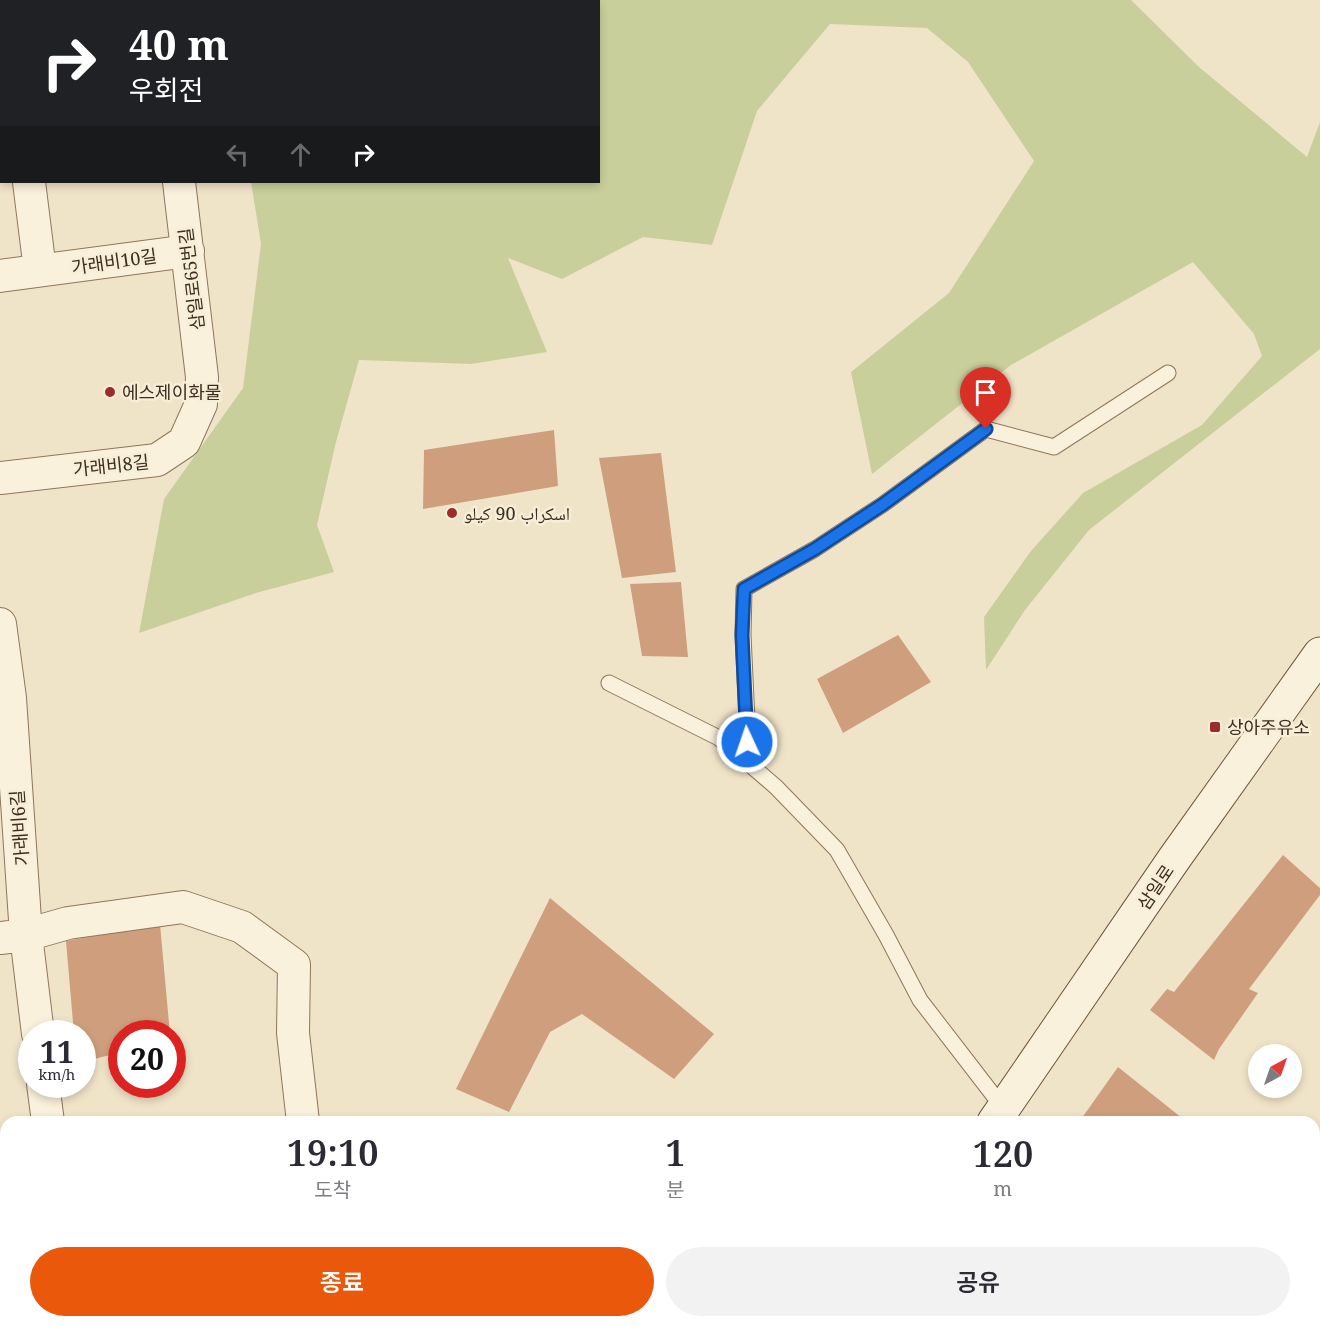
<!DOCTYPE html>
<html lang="ko">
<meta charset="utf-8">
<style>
body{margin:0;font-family:"Noto Serif","Noto Naskh Arabic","Noto Sans KR",serif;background:#f2f2f3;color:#2b2b33;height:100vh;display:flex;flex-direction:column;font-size:22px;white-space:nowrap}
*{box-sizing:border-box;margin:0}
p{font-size:20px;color:#7c7c81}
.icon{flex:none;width:33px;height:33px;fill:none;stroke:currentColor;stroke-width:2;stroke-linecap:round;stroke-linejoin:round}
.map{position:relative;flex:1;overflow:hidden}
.panel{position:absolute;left:0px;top:1116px;width:1320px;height:212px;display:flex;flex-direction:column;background:#fff;border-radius:18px 18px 0 0;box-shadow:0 3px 9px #0003}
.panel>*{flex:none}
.hud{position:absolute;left:0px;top:0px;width:600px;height:183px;box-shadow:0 3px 9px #0003;background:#202124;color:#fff;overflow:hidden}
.needle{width:39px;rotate:40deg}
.controls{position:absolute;left:1248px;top:1044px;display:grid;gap:12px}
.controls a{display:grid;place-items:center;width:54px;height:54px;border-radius:50%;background:#fff;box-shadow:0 3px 9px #0003;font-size:30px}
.speed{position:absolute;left:18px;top:1020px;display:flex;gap:12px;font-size:30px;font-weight:700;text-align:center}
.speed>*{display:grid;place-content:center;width:78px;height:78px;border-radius:50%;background:#fff;box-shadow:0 3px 9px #0003;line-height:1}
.speed small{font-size:15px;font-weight:400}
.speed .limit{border:9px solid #d22;background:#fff;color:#111}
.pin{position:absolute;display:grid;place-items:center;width:51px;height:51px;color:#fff;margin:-62px -26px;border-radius:50% 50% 50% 0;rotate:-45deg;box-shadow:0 0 6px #0007}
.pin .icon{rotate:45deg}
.me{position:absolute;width:66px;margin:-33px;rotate:357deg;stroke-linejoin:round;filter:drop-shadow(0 0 4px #0008)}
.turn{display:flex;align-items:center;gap:21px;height:126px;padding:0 30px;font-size:27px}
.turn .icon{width:78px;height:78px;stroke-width:2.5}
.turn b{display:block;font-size:42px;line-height:51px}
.lanes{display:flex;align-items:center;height:57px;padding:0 30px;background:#0003;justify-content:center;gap:30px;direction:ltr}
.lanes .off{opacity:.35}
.eta{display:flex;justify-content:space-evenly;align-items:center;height:102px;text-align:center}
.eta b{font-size:36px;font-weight:600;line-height:42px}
.cta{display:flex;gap:12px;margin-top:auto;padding:12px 30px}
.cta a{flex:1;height:69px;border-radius:36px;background:#ea580c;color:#fff;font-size:24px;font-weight:600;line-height:69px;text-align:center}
.cta a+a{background:#f2f2f3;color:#2b2b33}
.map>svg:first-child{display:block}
</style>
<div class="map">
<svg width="1320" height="1327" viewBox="0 0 1320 1327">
<rect width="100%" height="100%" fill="#f0e4c8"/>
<path fill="#c9cf9b" d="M 221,0 L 1131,0 L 1199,67 L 1307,157 L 1320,122 L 1320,349 L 1089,530 L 1025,610 L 986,670 L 984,617 L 1031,551 L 1083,493 L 1202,425 L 1262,356 L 1254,334 L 1193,262 L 1011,365 L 872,474 L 851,372 L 949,293 L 1034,161 L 968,62 L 927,28 L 830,24 L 757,111 L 712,245 L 643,237 L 562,279 L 508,258 L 547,352 L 471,364 L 359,360 L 336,442 L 317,525 L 334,572 L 256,593 L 139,633 L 164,499 L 243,388 L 261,244 L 251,182 L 598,182 L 598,2 Z"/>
<path fill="#cf9f7d" d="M 554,430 L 558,486 L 423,509 L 424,450 Z
M 661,453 L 676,572 L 622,578 L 599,458 Z
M 681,582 L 688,657 L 642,656 L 630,584 Z
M 898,635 L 931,682 L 843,733 L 817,679 Z
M 1283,855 L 1320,888 L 1320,895 L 1249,989 L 1258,993 L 1219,1049 L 1214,1060 L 1150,1010 L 1167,989 L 1174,992 Z
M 550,898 L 714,1034 L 674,1079 L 582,1014 L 550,1032 L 509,1112 L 456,1089 Z
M 160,924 L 170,1034 L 122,1034 L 122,1052 L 82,1062 L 82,1034 L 74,1034 L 66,941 Z
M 1118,1067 L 1187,1122 L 1079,1122 Z
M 273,1322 L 345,1322 L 344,1327 L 274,1327 Z"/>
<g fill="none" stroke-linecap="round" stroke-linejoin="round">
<g stroke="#8d765c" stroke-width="17">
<path id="service" d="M 609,683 L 719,738 L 776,787 L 837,850 L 886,935 L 920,1000 L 1004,1109
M 749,763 L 743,635 L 744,589 L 815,549 L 882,505 L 986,429 L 1054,447 L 1168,373"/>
</g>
<g stroke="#8d765c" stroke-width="34">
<path id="minor" d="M 12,0 L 12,2
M 158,0 L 158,2
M 29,182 L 40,270
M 0,276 L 188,251
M 0,478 L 157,460 L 184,442 L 201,404 L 202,377 L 179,182
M 0,624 L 10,698 L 26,935 L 0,938
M 38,1034 L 26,935 L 68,923 L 183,907 L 242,927 L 294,965 L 293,1033 L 303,1122
M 43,1084 L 48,1122
M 71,1322 L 72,1327
M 485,1322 L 493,1327
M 355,1327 L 358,1322"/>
</g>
<g stroke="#6f573f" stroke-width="35">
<path id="secondary" d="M 994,1122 L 1174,859 L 1320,654
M 835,1327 L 839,1322"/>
</g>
<use href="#service" stroke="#faf1dc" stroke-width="15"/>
<use href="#minor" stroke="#faf1dc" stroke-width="32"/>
<use href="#secondary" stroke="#faf1dc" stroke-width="33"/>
</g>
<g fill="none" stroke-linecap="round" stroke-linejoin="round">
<g stroke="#114b97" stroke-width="15">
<path id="route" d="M 747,742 L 742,635 L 744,589 L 815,549 L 882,505 L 986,429"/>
</g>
<use href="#route" stroke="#1a73e8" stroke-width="10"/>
</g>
<g fill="#9e2a2b" stroke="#f7eed8" stroke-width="2">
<circle cx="110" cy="392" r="6"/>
<circle cx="452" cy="513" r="6"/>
<rect x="1209" y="721" width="12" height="12" rx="3"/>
</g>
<g text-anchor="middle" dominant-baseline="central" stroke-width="5" stroke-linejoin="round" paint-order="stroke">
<g font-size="18" fill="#3d2e20" stroke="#f7eed8">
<text transform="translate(114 261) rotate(-8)">가래비10길</text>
<text transform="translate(191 279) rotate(-97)">삼일로65번길</text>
<text transform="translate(111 465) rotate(-6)">가래비8길</text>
<text transform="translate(19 828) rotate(-94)">가래비6길</text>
<text transform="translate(1155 887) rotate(-56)">삼일로</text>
</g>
<g font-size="18" fill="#3d2e20" stroke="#f7eed8" text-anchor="start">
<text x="122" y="392">에스제이화물</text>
<text x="464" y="513">اسكراب 90 كيلو</text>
<text x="1227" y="727">상아주유소</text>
</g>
</g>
</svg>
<div class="controls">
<a><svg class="needle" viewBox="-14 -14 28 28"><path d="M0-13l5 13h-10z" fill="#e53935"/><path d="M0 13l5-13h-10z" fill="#7c7c81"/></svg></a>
</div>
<div class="speed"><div>11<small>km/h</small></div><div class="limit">20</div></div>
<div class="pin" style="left:986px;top:429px;background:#d93025"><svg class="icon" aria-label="arrive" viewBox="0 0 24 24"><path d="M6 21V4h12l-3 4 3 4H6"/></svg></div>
<svg class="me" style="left:747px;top:742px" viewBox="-20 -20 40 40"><circle r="17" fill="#1a73e8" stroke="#fff" stroke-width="3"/><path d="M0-11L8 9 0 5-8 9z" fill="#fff"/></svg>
<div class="hud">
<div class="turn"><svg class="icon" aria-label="right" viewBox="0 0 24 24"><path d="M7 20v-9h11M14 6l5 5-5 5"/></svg><div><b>40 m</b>우회전</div></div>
<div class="lanes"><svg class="icon off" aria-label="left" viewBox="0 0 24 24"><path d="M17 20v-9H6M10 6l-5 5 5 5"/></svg><svg class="icon off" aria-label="ahead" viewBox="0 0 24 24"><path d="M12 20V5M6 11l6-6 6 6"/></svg><svg class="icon" aria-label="right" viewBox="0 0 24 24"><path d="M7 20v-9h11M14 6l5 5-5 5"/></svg></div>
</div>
<section class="panel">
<div class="eta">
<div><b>19:10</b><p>도착</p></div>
<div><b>1</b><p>분</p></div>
<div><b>120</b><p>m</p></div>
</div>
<div class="cta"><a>종료</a><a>공유</a></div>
</section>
</div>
